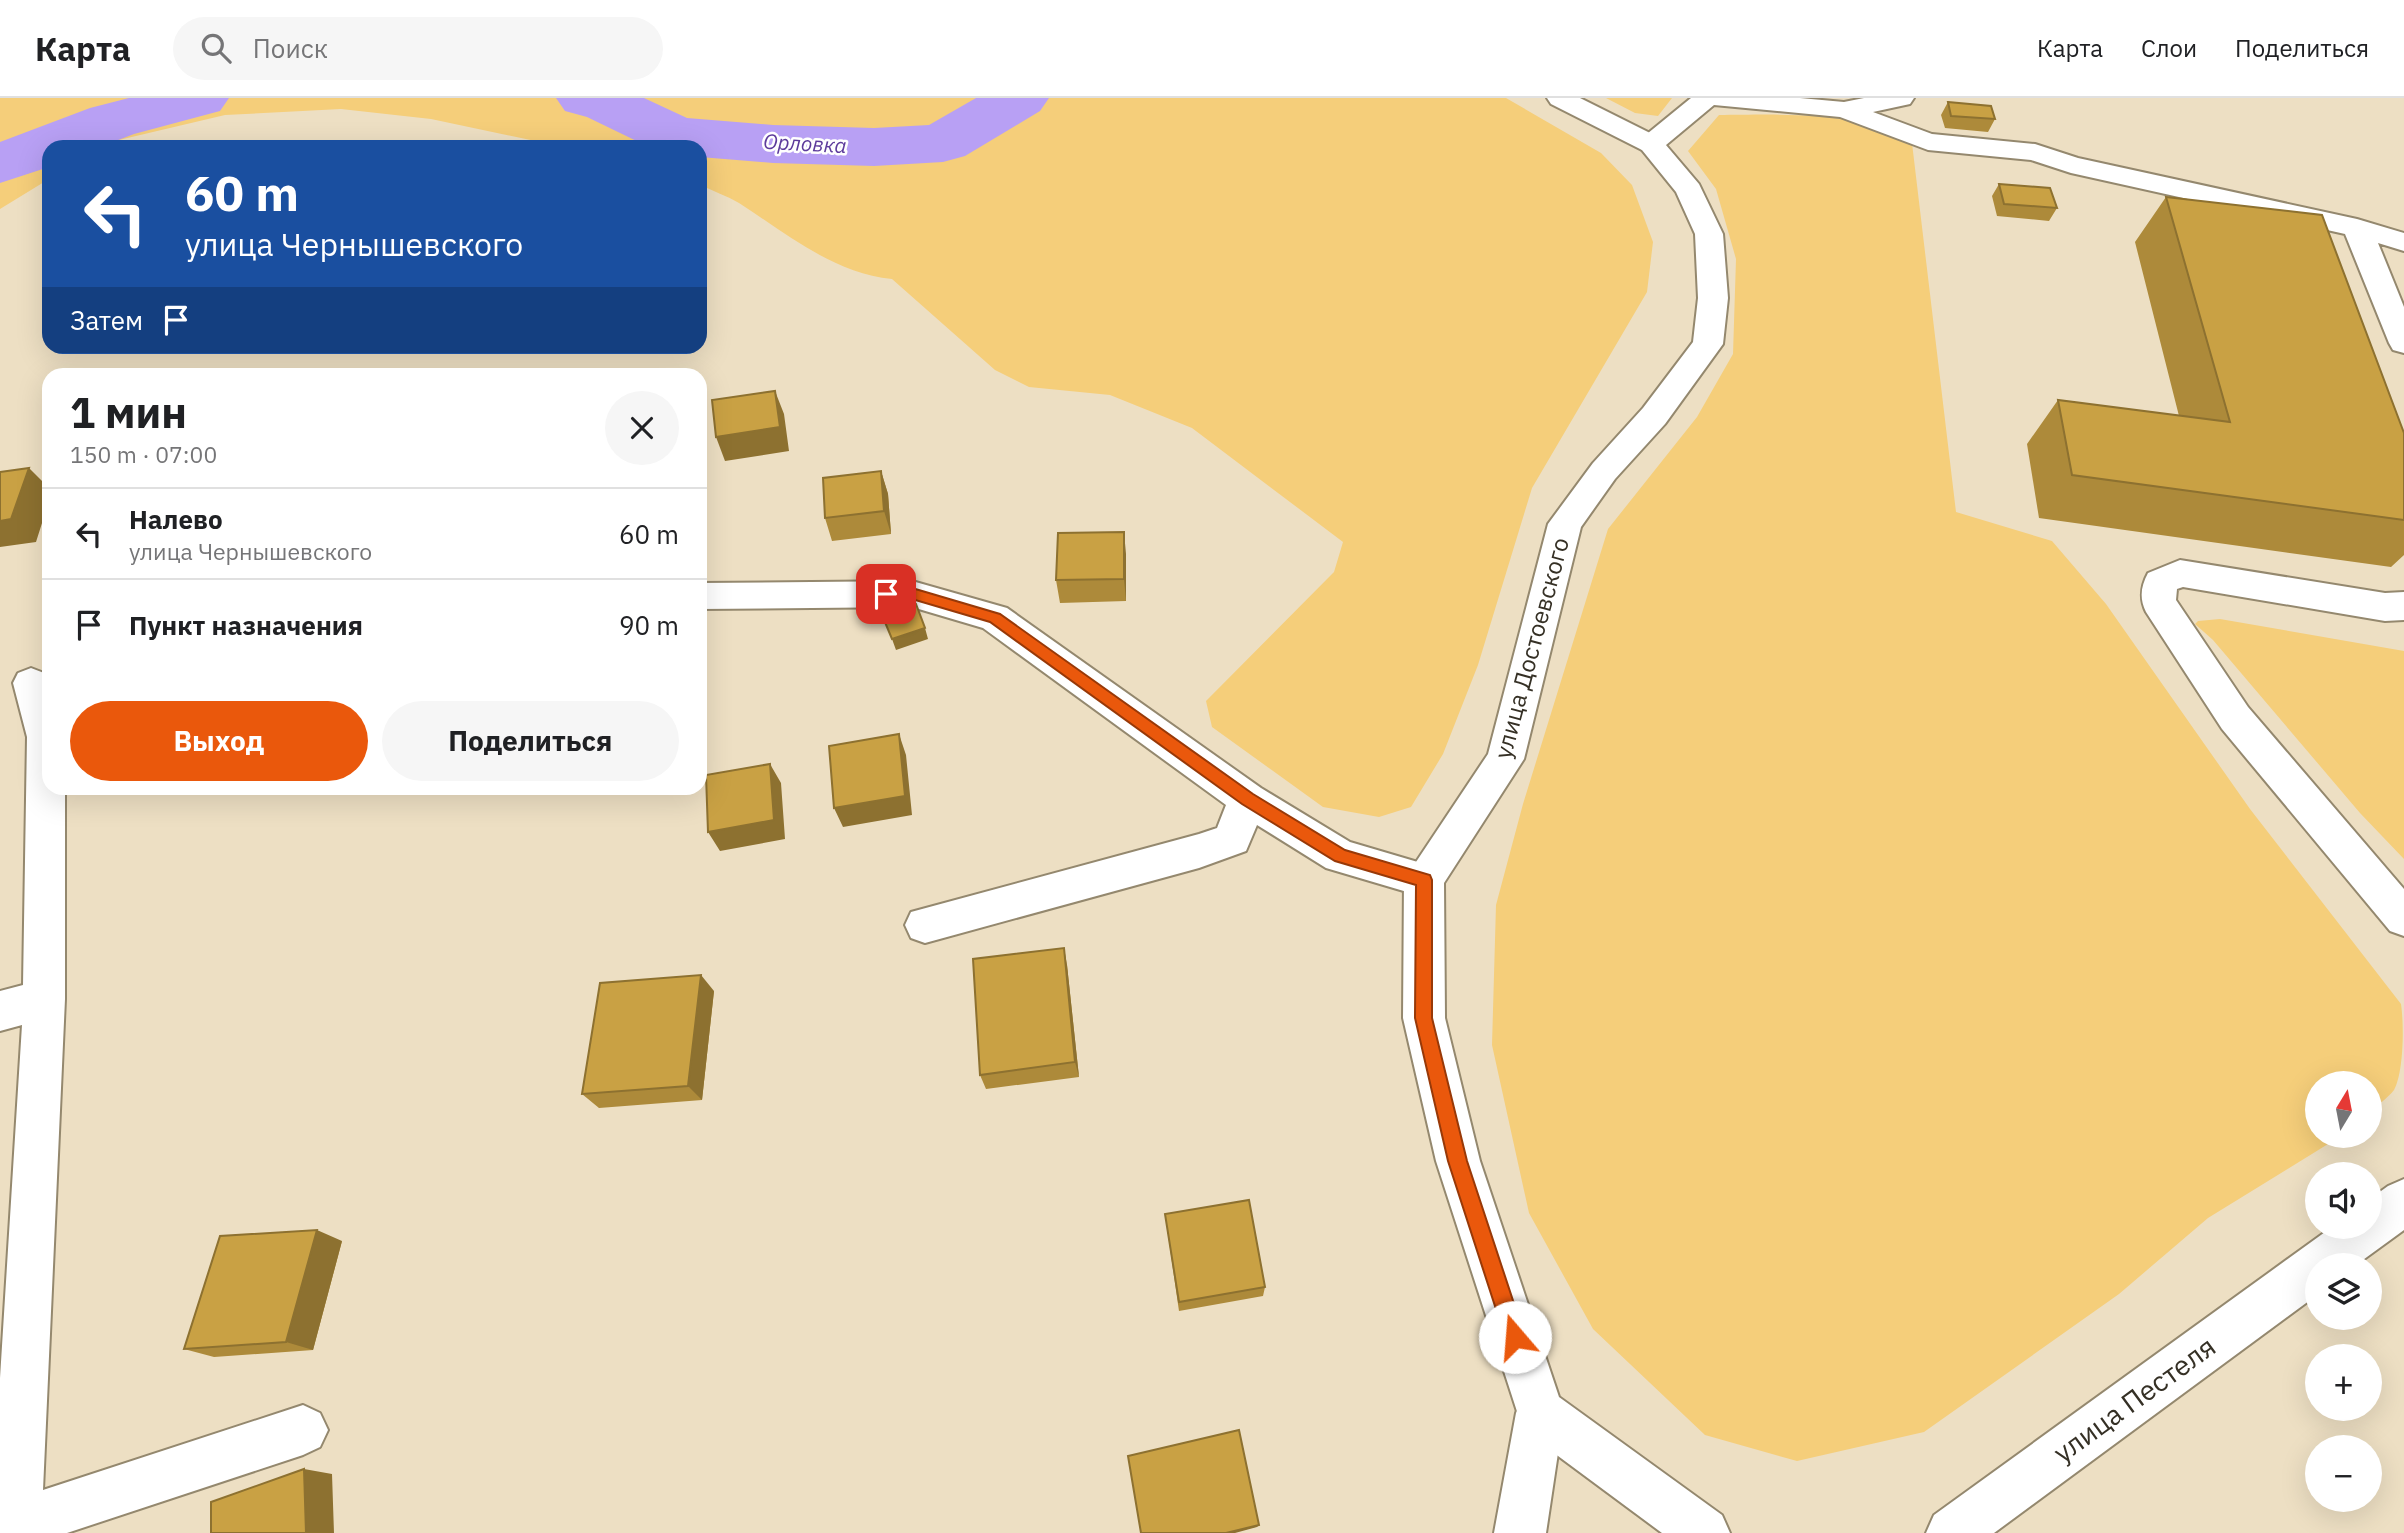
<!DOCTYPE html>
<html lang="ru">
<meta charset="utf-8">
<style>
body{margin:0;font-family:"IBM Plex Sans",sans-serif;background:#f6f6f6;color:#202124;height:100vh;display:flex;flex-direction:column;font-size:26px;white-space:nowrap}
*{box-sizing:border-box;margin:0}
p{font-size:23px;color:#757577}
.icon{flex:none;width:38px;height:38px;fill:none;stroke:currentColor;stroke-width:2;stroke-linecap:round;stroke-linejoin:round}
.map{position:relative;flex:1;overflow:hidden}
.details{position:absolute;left:42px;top:270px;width:665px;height:427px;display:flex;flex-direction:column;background:#fff;border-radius:21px;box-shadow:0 7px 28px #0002}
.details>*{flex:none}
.banner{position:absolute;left:42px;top:42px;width:665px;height:214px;border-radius:21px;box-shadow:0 7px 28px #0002;background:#1a4fa0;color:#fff;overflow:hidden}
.needle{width:46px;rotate:10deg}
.fabs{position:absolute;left:2305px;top:973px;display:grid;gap:14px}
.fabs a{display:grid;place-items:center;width:77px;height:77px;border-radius:50%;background:#fff;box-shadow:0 7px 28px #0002;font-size:35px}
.pin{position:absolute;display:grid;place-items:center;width:60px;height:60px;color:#fff;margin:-30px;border-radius:14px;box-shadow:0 4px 10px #0006}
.me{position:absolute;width:77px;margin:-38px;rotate:342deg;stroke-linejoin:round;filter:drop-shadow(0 0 5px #0008)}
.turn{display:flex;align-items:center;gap:24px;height:147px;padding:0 28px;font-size:32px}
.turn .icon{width:91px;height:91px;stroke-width:2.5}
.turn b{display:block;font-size:49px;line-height:60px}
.then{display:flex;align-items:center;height:66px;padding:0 28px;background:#0003;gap:14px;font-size:26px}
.round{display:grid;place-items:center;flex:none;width:74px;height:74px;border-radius:37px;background:#f6f6f6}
.overview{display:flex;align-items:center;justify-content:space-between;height:119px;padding:0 28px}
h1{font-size:42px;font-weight:700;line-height:52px}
.primary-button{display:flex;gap:14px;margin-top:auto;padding:14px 28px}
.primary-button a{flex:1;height:80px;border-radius:42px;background:#ea580c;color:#fff;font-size:28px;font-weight:700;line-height:80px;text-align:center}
.primary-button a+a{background:#f6f6f6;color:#202124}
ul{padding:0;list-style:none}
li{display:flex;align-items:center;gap:21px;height:91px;padding:0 28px;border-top:2px solid #e0e0e0}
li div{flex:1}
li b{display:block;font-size:26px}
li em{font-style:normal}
header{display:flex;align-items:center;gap:42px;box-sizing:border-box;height:98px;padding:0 35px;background:#fff;border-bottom:2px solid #e0e0e0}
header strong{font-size:33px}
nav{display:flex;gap:38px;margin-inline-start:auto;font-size:24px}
.search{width:490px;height:63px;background:#f6f6f6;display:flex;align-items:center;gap:18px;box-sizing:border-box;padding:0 24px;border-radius:38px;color:#757577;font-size:26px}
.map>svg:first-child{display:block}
</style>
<header>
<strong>Карта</strong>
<div class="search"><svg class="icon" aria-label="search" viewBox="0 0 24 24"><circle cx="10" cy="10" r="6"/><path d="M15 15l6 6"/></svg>Поиск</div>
<nav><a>Карта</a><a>Слои</a><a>Поделиться</a></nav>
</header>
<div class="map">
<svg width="2404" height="1435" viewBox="0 0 2404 1435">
<rect width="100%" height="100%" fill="#eddfc3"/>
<path fill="#f5ce7a" d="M 0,0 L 1506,0 L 1601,55 L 1632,87 L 1653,144 L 1647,194 L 1532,390 L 1478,567 L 1443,656 L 1411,709 L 1379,719 L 1323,709 L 1212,629 L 1206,603 L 1334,474 L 1343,444 L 1192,330 L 1110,297 L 1029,289 L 995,272 L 892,181 C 833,175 787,136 739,105 C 727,98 713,93 700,87 L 700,49 L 564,49 L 431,21 L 341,11 L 225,17 L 119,42 L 107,49 L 49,49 L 49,81 L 0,111 Z
M 1606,0 L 1672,0 L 1658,18 L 1635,15 Z
M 1719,17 C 1772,17 1871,11 1912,45 L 1956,414 L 2052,443 L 2106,506 L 2250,711 L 2401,906 C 2404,926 2404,974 2394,992 C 2388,1000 2377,1007 2370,1014 L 2370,985 L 2317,985 L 2317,1038 L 2341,1038 L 2208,1120 L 2119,1196 L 1924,1334 L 1797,1363 L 1705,1337 L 1593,1231 L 1529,1115 L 1492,947 L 1496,807 L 1523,706 L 1608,431 L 1697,319 L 1733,256 L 1736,161 L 1716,91 L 1688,53 Z
M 2220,521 L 2404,553 L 2404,761 L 2360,715 L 2213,542 L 2195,526 L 2198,523 Z"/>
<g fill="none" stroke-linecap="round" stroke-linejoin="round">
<path fill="#b8a0f4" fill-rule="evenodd" d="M 129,0 L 229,0 L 220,13 L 134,36 L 100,49 L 49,49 L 49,69 L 0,85 L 0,44 L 90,10 Z
M 556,0 L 644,0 L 687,20 L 773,27 L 874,30 L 929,27 L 976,0 L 1049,0 L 1040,13 L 965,58 L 943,64 L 874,68 L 773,65 L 700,59 L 700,49 L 649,49 L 587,19 L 565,13 Z"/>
<g stroke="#94886e" stroke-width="4">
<path id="minor" d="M 1691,0 L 1800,0 L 1844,4 L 1864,0 L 1914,0 L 1910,6 L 1873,14 L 1932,36 L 2035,46 L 2078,60 L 2357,121 L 2404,135 L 2404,153 L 2378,145 L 2404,209 L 2404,255 L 2393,252 L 2389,245 L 2345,136 L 2071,75 L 2031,62 L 1928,52 L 1840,19 L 1714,7 L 1660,52 L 1651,54 L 1642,52 L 1638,46 L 1642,40 Z
M 2180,462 L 2385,495 L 2404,494 L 2404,522 L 2385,523 L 2183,489 L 2177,491 L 2176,502 L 2248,609 L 2404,791 L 2404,838 L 2390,833 L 2222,631 L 2146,514 C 2139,500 2141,488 2148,475 Z
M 912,483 L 1007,510 L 1261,690 L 1350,744 L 1438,770 L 1444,782 L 1438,794 L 1424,799 L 1326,770 L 1257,727 L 1246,753 L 1199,770 L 925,845 L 911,840 L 905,827 L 911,814 L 1199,736 L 1217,730 L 1226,707 L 983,530 L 912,509 L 700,511 L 700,485 Z
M 31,570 L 44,575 L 49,585 L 49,690 L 65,690 L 65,901 L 43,1392 L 303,1307 L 320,1315 L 328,1332 L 320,1349 L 303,1357 L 67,1435 L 0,1435 L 0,1280 L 22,927 L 0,933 L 0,893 L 23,887 L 27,639 L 13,585 L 18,575 Z
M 1540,1291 L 1557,1298 L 1564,1315 L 1546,1435 L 1494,1435 L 1516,1315 L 1523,1298 Z"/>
</g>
<g stroke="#94886e" stroke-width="4">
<path id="major" d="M 1547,0 L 1580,0 L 1660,40 L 1699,86 L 1723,136 L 1728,200 L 1723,246 L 1665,326 L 1615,381 L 1581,429 L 1524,661 L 1444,785 L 1445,920 L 1480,1063 L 1559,1299 L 1722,1417 L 1730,1435 L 1662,1435 L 1523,1332 L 1436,1063 L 1403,920 L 1404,782 L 1488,656 L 1548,426 L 1593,365 L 1643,310 L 1693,244 L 1698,200 L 1695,136 L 1676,94 L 1642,52 L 1551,6 Z
M 2404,1081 L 2404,1132 L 2356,1167 L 2317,1167 L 2317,1197 L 1994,1435 L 1926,1435 L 1934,1417 L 2332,1129 L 2370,1129 L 2370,1101 L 2388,1088 Z"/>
</g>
<use href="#minor" fill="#fff" fill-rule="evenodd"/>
<use href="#major" fill="#fff" fill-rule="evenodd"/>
</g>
<path fill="#ad8a3a" d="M 1948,4 L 1995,21 L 1988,34 L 1945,30 L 1941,17 Z
M 1999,86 L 2057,110 L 2049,123 L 1997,118 L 1992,98 Z
M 2166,99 L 2404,335 L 2404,457 L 2391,469 L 2039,420 L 2027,346 L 2058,302 L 2179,318 L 2135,144 Z
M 881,373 L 888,396 L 891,436 L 832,443 L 825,420 Z
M 1126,456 L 1126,503 L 1060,505 L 1056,482 Z
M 1067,867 L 1079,979 L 986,991 L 980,977 Z
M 714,893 L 702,1002 L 599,1010 L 582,996 Z
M 1165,1116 L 1265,1189 L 1263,1198 L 1179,1213 Z
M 342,1143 L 313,1252 L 214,1259 L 184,1251 Z"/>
<path fill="#8d7130" d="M 775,293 L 784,316 L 789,353 L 725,363 L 716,339 Z
M 29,370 L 49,390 L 49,403 L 36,444 L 0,449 L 0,423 Z
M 881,373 L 888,396 L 891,436 L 884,413 Z
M 1124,434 L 1126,456 L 1126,503 L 1124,481 Z
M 925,530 L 928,541 L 896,552 L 892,541 Z
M 899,636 L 906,657 L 912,717 L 843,729 L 834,710 Z
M 770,666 L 781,685 L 785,741 L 720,753 L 708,734 Z
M 1064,850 L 1067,867 L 1079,979 L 1075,964 Z
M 701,877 L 714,893 L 702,1002 L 688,988 Z
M 317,1132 L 342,1143 L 313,1252 L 286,1244 Z
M 304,1371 L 332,1376 L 334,1435 L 306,1435 Z
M 1259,1427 L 1257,1429 L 1235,1435 L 1226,1435 Z"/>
<path fill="#c9a144" stroke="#8d7130" stroke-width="2" d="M 1948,4 L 1991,8 L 1995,21 L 1951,18 Z
M 1999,86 L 2050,90 L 2057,110 L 2004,106 Z
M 2166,99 L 2322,117 L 2404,335 L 2404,422 L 2072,377 L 2058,302 L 2230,324 Z
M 775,293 L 780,329 L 716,339 L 712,302 Z
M 29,370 L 11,421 L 0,423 L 0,374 Z
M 881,373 L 884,413 L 825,420 L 823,380 Z
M 1124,434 L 1124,481 L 1056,482 L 1058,435 Z
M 916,506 L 925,530 L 892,541 L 882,517 Z
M 899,636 L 905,698 L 834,710 L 829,648 Z
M 770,666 L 774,722 L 708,734 L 706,677 Z
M 1064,850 L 1075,964 L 980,977 L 973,861 Z
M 701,877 L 688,988 L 582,996 L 600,885 Z
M 1249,1102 L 1265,1189 L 1179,1204 L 1165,1116 Z
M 317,1132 L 286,1244 L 184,1251 L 220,1138 Z
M 1239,1332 L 1259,1427 L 1226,1435 L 1141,1435 L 1128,1358 Z
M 304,1371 L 306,1435 L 211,1435 L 211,1404 Z"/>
<path fill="#ea580c" stroke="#983908" stroke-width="2" d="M 912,490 L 1000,516 L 1253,696 L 1345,752 L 1430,777 L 1432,782 L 1432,920 L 1467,1063 L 1525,1239 L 1522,1246 L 1515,1249 L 1508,1246 L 1505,1239 L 1448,1063 L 1415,920 L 1416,787 L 1335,763 L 1242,706 L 990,524 L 912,501 L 886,502 L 878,496 L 886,491 Z"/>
<g text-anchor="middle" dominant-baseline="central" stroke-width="5" stroke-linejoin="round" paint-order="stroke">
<g font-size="21" font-style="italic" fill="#5d3b9b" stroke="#fff">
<text transform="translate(805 45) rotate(3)">Орловка</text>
</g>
<g font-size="24" fill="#353025" stroke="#fff">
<text transform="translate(1531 550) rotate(-75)">улица Достоевского</text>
</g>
<g font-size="28" fill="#353025" stroke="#fff">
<text transform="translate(2134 1301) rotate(-36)">улица Пестеля</text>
</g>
</g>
</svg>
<div class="fabs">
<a><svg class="needle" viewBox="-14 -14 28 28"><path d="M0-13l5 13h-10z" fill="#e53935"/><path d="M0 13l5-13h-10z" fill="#757577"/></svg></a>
<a><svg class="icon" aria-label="sound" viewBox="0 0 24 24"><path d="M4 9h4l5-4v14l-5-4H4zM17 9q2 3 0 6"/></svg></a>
<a><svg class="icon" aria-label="layers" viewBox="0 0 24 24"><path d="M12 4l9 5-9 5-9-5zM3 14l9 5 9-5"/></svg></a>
<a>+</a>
<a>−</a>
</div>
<div class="pin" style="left:886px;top:496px;background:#d93025"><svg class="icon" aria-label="arrive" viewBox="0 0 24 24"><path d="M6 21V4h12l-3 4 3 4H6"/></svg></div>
<svg class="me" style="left:1515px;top:1239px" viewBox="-20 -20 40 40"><circle r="19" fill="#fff"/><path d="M0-13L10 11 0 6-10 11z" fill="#ea580c"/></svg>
<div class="banner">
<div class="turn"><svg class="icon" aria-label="left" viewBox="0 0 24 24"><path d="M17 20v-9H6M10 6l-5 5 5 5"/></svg><div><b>60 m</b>улица Чернышевского</div></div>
<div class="then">Затем<svg class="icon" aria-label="arrive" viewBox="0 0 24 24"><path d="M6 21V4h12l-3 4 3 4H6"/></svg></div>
</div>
<section class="details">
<div class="overview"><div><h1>1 мин</h1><p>150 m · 07:00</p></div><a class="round"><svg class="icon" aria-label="close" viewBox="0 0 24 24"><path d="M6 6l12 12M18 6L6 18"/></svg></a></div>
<ul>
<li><svg class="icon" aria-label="left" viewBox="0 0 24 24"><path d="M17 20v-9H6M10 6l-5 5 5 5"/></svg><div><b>Налево</b><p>улица Чернышевского</p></div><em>60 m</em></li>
<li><svg class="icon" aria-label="arrive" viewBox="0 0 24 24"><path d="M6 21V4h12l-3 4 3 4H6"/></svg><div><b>Пункт назначения</b></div><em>90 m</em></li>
</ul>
<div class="primary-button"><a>Выход</a><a>Поделиться</a></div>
</section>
</div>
